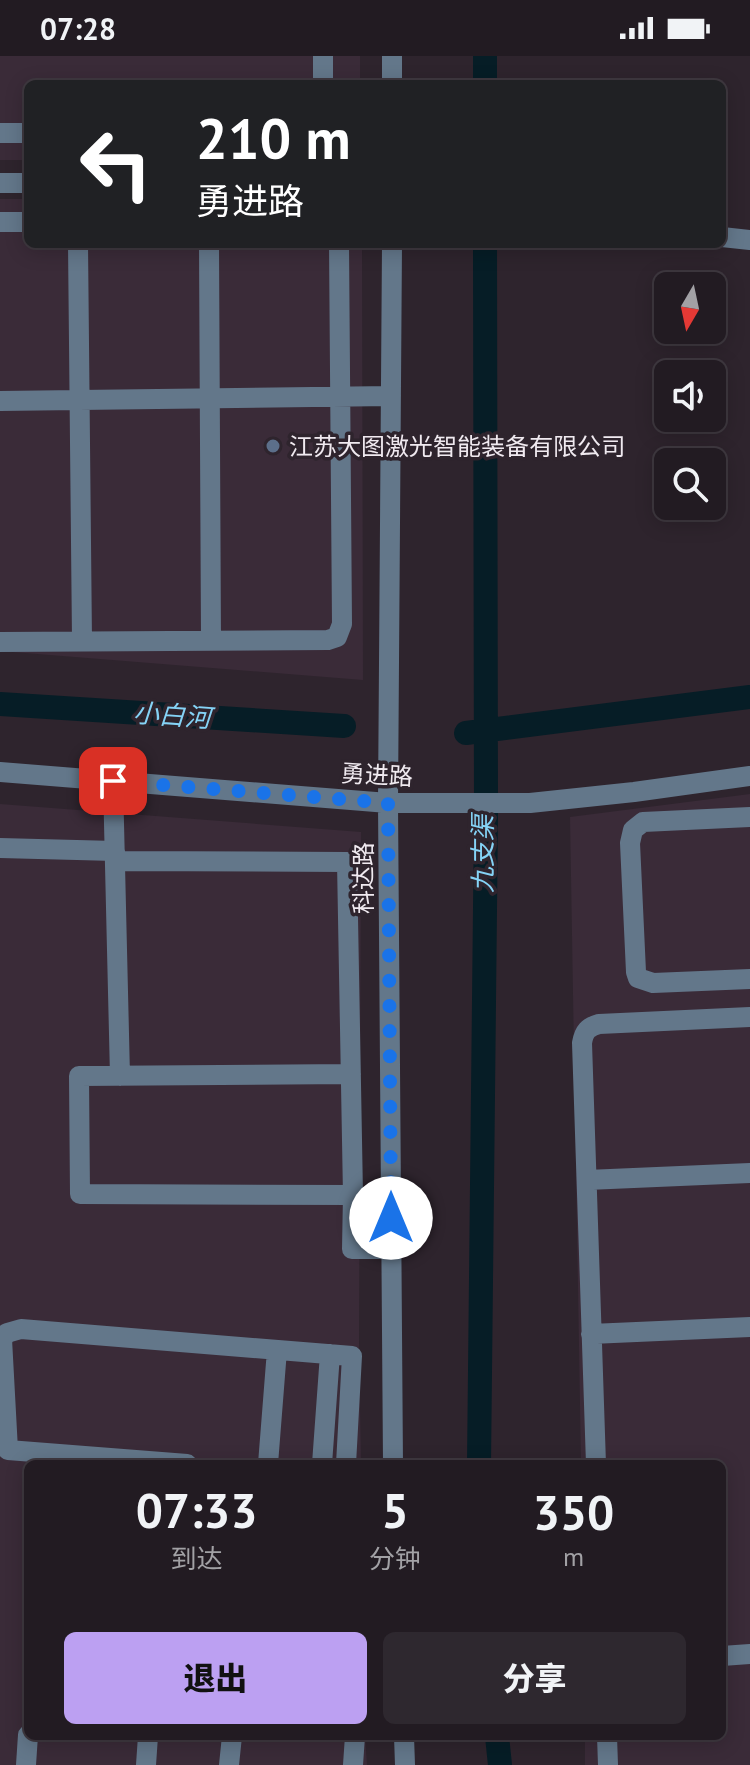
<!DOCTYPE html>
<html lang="zh">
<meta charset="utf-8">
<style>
body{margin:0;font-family:"PT Sans","Noto Sans SC",sans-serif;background:#2e282f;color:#f1f3f6;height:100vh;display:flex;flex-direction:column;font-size:30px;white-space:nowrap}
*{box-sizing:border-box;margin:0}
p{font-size:26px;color:#a2a1a5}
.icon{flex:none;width:44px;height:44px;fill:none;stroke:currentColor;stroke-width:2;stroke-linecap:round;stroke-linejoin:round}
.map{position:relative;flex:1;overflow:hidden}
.side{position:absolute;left:24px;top:1404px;width:702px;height:280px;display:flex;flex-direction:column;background:#221b22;border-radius:12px;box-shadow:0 4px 20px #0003,0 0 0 2px #3f3940}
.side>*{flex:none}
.top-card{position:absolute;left:24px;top:24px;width:702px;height:168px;border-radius:12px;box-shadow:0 4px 20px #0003,0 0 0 2px #3f3940;background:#202124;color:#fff;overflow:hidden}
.needle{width:52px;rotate:189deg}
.fabs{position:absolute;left:654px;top:216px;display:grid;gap:16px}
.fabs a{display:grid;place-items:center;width:72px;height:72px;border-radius:12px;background:#221b22;box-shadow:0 4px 20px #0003,0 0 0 2px #3f3940;font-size:40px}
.pin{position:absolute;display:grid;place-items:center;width:68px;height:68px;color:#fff;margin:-34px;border-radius:16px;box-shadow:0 4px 12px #0006}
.me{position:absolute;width:88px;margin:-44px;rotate:0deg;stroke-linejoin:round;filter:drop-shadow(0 0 6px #0008)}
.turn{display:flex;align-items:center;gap:28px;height:168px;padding:0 40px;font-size:36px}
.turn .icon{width:104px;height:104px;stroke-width:2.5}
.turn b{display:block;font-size:56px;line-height:68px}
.eta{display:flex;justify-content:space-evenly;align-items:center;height:136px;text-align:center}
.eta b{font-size:48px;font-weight:800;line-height:56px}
.cta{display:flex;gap:16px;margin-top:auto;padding:16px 40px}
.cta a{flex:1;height:92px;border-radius:12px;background:#bca0f2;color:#111;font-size:32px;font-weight:800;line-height:92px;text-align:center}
.cta a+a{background:#2e282f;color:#f1f3f6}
.status{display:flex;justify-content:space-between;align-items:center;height:56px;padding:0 40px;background:#221b22;direction:ltr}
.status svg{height:22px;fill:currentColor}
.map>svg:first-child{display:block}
</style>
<div class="status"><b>07:28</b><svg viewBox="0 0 49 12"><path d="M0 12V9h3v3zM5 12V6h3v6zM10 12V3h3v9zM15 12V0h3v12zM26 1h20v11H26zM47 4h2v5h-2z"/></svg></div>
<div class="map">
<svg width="750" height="1709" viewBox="0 0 750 1709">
<rect width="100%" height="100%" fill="#2e242d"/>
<path fill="#3a2b38" d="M 0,0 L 360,0 L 360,28 L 28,28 L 28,104 L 0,104 Z
M 0,143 L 28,143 L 28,188 L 362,188 L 363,624 L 0,595 Z
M 750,738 L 750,1709 L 585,1709 L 585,1680 L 722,1680 L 722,1408 L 581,1408 L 570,761 Z
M 0,748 L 361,776 L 359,1292 L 361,1408 L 28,1408 L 28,1680 L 365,1680 L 367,1709 L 0,1709 Z"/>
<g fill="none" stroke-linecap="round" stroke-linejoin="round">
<path stroke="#061d26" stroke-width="24" d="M 485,0 L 485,28
M 0,648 L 344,670
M 466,677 L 750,641
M 479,1408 L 486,760 L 485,188
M 497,1680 L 500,1709"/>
<path stroke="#63778a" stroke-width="20" d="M 323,28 L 323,0
M 392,28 L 392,0
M 0,77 L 28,77
M 0,127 L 28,127
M 0,166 L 28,166
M 722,181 L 750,184
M 78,188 L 82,585
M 209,188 L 211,585
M 392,188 L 388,747 L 393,1408
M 0,345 L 391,340
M 0,586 L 328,584 L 337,581 L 342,568 L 339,188
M 0,716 L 388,747 L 530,747 L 634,736 L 750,720
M 113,725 L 120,1020
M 750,761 L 643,766 L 633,774 L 630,787 L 636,916 L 638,922 L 653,927 L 750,923
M 0,792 L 115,795
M 115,805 L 347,806 L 353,1139 L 80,1138 L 79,1020 L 351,1018
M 587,1124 L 750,1117
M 353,1139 L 352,1193 L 392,1193
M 591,1278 L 750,1271
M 187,1408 L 8,1394 L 2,1283 L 7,1277 L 21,1273 L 352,1300 L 346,1408
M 268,1408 L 277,1294
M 322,1408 L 330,1298
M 596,1408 L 582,987 C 584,975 588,971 599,968 L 750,961
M 722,1600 L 750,1598
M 404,1680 L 405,1709
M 607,1680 L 608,1709
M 26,1709 L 28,1679
M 146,1709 L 148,1680
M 229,1709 L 232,1680
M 353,1709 L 355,1680"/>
</g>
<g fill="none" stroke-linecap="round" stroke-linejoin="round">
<path stroke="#1a73e8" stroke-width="14" stroke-dasharray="0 25.2" d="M 113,725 L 388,747 L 391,1162"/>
</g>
<circle fill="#5c6f8a" stroke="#2e242d" stroke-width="3" cx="273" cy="390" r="8"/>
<g text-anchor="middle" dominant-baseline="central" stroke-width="7" stroke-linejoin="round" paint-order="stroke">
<g font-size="24" fill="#f0eaf0" stroke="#2e242d" text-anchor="start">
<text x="289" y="390">江苏大图激光智能装备有限公司</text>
</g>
<g font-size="24" fill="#f0eaf0" stroke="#2e242d">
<text transform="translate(377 719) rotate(3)">勇进路</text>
<text transform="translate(363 822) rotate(-90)">科达路</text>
</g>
<g font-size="26" font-style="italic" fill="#85d3f6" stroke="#2e242d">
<text transform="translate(172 659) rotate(4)">小白河</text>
<text transform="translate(482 798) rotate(-90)">九支渠</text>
</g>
</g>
</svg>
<div class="fabs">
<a><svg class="needle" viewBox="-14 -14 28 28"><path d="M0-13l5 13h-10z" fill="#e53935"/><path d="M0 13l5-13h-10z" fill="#a2a1a5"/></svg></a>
<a><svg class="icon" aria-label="sound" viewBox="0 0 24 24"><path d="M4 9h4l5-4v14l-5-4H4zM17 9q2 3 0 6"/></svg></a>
<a><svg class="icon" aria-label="search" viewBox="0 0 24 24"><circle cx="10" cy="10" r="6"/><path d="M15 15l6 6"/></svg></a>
</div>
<div class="pin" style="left:113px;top:725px;background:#d93025"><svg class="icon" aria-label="arrive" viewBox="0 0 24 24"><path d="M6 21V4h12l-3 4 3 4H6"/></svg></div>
<svg class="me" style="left:391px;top:1162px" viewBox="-20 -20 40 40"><circle r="19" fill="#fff"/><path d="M0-13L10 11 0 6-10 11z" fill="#1a73e8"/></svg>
<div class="top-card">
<div class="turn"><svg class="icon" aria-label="left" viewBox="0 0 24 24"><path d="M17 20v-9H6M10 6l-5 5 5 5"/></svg><div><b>210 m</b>勇进路</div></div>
</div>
<section class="side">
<div class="eta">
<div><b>07:33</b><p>到达</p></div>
<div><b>5</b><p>分钟</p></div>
<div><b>350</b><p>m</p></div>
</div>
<div class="cta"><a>退出</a><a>分享</a></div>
</section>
</div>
